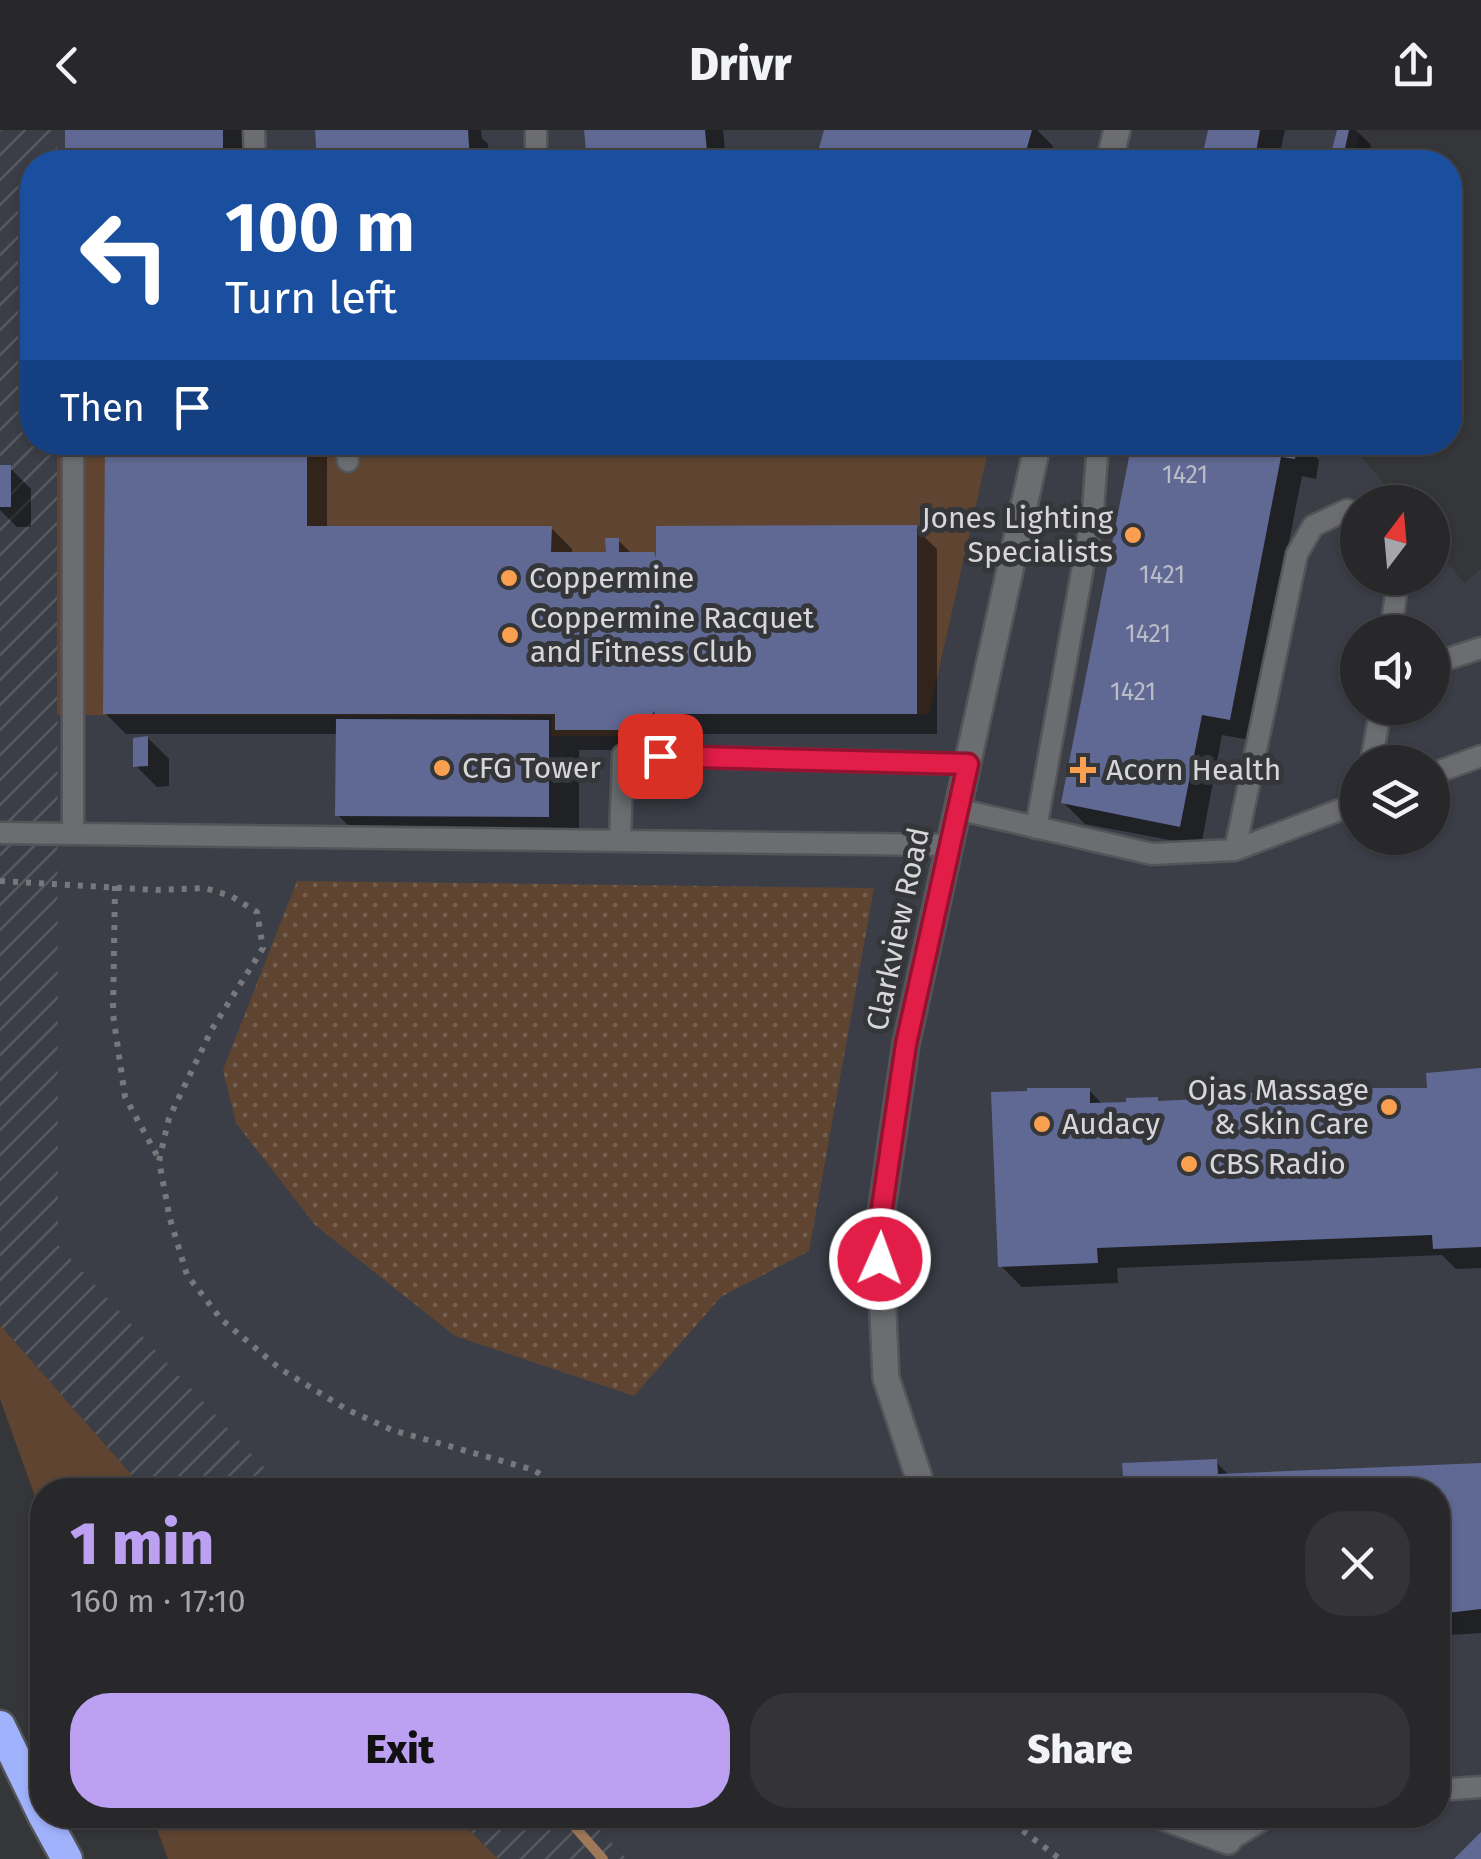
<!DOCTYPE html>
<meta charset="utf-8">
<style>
body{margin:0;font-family:"Fira Sans",sans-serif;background:#343437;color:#f1f3f6;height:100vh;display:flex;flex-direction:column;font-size:38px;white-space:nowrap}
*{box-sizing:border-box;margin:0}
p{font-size:32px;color:#a5a6a9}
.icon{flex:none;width:55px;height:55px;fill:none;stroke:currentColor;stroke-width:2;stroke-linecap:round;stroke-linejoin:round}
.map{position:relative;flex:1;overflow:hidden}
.side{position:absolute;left:30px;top:1348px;width:1420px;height:350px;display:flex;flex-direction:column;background:#28282b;border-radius:40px;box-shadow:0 2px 8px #0004,0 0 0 2px #444447}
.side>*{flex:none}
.top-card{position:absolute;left:20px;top:20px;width:1442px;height:305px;border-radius:40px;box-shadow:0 2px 8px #0004,0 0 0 2px #444447;background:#1a4fa0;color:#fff;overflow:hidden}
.needle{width:65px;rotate:16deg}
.controls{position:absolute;left:1340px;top:355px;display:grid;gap:20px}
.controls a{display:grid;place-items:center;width:110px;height:110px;border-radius:50%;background:#28282b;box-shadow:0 2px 8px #0004,0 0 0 2px #444447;font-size:50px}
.pin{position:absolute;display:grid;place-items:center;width:85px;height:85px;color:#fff;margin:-42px;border-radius:20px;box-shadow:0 5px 15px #0006}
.me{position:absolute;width:110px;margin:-55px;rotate:2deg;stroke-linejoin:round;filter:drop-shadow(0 0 8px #0008)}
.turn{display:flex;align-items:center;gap:35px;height:210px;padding:0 40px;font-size:45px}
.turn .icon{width:130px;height:130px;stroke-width:2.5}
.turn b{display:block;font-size:70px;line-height:85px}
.then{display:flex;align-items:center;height:95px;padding:0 40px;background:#0003;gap:20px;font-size:38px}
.round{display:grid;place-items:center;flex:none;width:105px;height:105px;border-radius:40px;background:#343437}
.overview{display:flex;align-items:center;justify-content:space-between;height:170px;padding:0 40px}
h1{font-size:60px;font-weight:800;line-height:75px;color:#bca0f2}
.action{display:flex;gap:20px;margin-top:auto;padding:20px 40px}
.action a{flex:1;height:115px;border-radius:40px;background:#bca0f2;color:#111;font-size:40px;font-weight:800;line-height:115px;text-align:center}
.action a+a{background:#343437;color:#f1f3f6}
header{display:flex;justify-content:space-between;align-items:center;height:130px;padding:0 40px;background:#28282b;font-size:45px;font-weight:800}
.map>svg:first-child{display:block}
</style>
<header><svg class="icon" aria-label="back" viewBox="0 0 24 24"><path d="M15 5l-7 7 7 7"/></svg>Drivr<svg class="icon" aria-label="share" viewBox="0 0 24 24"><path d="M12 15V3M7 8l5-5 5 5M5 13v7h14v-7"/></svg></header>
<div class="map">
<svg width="1481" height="1729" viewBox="0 0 1481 1729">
<defs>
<pattern id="industrial-furrows" width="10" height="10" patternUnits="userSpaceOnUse" patternTransform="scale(2.5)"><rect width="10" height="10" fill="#3b3e47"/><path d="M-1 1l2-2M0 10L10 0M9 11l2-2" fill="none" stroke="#575961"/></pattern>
<pattern id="grass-dots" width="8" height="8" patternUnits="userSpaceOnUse" patternTransform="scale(2.5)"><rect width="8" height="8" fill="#5f4531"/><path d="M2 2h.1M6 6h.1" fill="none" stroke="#755f4e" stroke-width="1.8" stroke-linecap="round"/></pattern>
</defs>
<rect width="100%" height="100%" fill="#353639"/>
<path fill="#3b3e47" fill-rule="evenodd" d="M 57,0 L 1360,0 L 1353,32 L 57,32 Z
M 1307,312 L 1350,313 L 1399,372 L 1358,372 L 1358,448 L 1432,448 L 1433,414 L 1464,453 L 1481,439 L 1481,1729 L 627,1729 L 586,1685 L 1438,1685 L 1438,1360 L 285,1360 L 58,1115 L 57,585 L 552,586 L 553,606 L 653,607 L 654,584 L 929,584 L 990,313 ZM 1358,502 L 1432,502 L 1432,578 L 1358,578 ZM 1358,632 L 1432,632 L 1432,708 L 1358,708 Z"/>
<path fill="url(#industrial-furrows)" d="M 0,0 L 57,0 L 57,32 L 32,32 L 32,312 L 57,313 L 58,1115 L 285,1360 L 145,1360 L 0,1195 Z
M 455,1685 L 586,1685 L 627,1729 L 498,1729 Z"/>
<path fill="url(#grass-dots)" d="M 297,751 L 874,758 L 809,1121 L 721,1167 L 634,1266 L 455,1206 L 315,1095 L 236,993 L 223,940 Z"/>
<path fill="#5f4531" d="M 57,313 L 990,313 L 929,584 L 655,584 L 654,607 L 552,606 L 551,586 L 57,585 Z
M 0,1195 L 145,1360 L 42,1360 L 42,1386 L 0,1269 Z
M 152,1685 L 455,1685 L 498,1729 L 168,1729 Z"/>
<path fill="#0007" d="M 68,0 L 243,0 L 243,32 L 68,32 Z
M 318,0 L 481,0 L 482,8 L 488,14 L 489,32 L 320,32 Z
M 586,0 L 723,0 L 726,32 L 589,32 Z
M 826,0 L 1037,0 L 1053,16 L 1049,32 L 818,32 Z
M 1210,0 L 1285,0 L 1278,32 L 1223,32 L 1207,17 Z
M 1339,0 L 1356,0 L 1371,15 L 1367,32 L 1332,32 Z
M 1450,137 L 1461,152 L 1450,160 Z
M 107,312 L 318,312 L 327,321 L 327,398 L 551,398 L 572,419 L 572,425 L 608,425 L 618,410 L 633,425 L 658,431 L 915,398 L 937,419 L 937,604 L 678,604 L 673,599 L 673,620 L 579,620 L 579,716 L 368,716 L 338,685 L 338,604 L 126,604 L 105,583 Z
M 1135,312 L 1309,312 L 1308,318 L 1319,330 L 1316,349 L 1302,346 L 1250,610 L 1222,605 L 1201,716 L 1085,694 L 1064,673 Z
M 0,338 L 10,338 L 31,359 L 31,397 L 17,397 L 0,380 Z
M 148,608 L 169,629 L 169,656 L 157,657 L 136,636 Z
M 1481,941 L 1481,1138 L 1456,1139 L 1442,1125 L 1117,1138 L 1118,1153 L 1022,1157 L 1001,1136 L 1089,960 L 1103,975 L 1157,970 L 1160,973 L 1244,970 L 1278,964 L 1282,968 L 1429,961 Z
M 1216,1332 L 1230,1346 L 1481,1336 L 1481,1503 L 1448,1505 L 1438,1502 L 1438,1360 L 1125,1360 Z"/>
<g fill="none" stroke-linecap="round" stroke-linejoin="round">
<path stroke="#9f7858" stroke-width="10" d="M 560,1685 L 567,1688 L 603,1729"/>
</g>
<path fill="#606993" d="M 65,0 L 223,0 L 223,32 L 65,32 Z
M 315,0 L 468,0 L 470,32 L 317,32 Z
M 584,0 L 705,0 L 708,32 L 587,32 Z
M 824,0 L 1032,0 L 1023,32 L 815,32 Z
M 1208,0 L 1260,0 L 1255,27 L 1204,18 Z
M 1337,0 L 1349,0 L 1342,32 L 1329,32 Z
M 105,312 L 307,312 L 307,396 L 552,396 L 551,422 L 606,422 L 605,408 L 619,408 L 619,422 L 654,422 L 656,428 L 656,396 L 917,395 L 917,584 L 655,584 L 653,581 L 653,600 L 555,600 L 555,584 L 103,584 Z
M 1132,312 L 1298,312 L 1295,329 L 1281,327 L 1230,590 L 1202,585 L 1180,697 L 1061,673 Z
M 0,335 L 11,335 L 11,377 L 0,377 Z
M 336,589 L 549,590 L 549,687 L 335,686 Z
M 148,606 L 148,636 L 133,637 L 133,608 Z
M 1481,938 L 1481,1117 L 1433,1119 L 1432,1105 L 1097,1118 L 1098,1133 L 998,1137 L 991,962 L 1027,961 L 1027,958 L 1090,958 L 1090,973 L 1126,972 L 1126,968 L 1158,967 L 1158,971 L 1242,967 L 1242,963 L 1279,962 L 1279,966 L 1363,962 L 1363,958 L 1427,958 L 1426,943 Z
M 1217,1329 L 1218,1344 L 1481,1333 L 1481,1479 L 1438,1484 L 1438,1360 L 1124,1360 L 1122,1333 Z
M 1481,1702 L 1481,1729 L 1454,1729 Z"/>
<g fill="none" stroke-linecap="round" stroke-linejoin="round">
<g stroke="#545558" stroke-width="25">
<path id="lane" d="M 254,0 L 255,32
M 536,0 L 536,32
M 73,312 L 73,704
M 346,312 L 348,331
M 1391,502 L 1398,448
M 1432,534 L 1481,518
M 1371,632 L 1381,578
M 1432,644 L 1481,626
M 957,679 L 1152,724 L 1235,720 L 1358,673
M 1036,698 L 1093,381 L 1098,312
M 0,703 L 948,715
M 620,710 L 623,625 L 968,634
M 1235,720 L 1297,424 L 1313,396 L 1347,380 L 1358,383
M 1438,1660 L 1481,1657
M 1228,1711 L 1270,1685"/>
</g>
<g stroke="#545558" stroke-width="30">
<path id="street" d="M 1109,32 L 1117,0
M 923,1360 L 886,1248 L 879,1098 L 906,914 L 1038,312
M 1158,1685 L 1228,1711"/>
</g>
<g stroke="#545558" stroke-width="35">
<path id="highway" d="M 0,1596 L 42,1683
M 43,1685 L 67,1729"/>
</g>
<path stroke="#77787b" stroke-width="6" stroke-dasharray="5 8" stroke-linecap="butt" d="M 0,751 L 156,760 L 205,758 L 231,766 L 257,782 L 263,818 L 212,899 L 169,988 L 159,1031 L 170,1089 L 187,1145 L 221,1189 L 279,1238 L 346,1279 L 392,1300 L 534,1340 L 562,1360
M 115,756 L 113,884 L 125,967 L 159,1029
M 1002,1685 L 1060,1729"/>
<use href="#lane" stroke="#6c6d71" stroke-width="20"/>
<use href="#street" stroke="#6c6d71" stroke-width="25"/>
<use href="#highway" stroke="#a1b2fc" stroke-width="30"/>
</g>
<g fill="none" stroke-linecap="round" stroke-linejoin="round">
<g stroke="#92132f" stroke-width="25">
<path id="route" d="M 660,626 L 968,634 L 906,914 L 879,1098 L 880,1129"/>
</g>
<use href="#route" stroke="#e11d48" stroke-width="18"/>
</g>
<g fill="#fa9f4f" stroke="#353639" stroke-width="4">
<circle cx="1133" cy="405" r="10"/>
<circle cx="509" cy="448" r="10"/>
<circle cx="510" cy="505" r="10"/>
<circle cx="442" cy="638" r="10"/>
<path d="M1078 625h10v10h10v10h-10v10h-10v-10h-10v-10h10z"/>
<circle cx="1389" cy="977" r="10"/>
<circle cx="1042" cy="994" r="10"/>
<circle cx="1189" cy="1034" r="10"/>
</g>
<g text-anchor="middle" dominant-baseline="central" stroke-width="10" stroke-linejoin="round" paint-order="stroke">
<g font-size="25" fill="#b9bcc8">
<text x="1185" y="345">1421</text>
<text x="1162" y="445">1421</text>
<text x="1148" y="504">1421</text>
<text x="1133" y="562">1421</text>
</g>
<g font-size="30" fill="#d7d7d9" stroke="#353639" text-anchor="start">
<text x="1113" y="388" text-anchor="end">Jones Lighting<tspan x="1113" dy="34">Specialists</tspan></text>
<text x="529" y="448">Coppermine</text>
<text x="530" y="488">Coppermine Racquet<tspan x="530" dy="34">and Fitness Club</tspan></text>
<text x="462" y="638">CFG Tower</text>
<text x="1106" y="640">Acorn Health</text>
<text x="1369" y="960" text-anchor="end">Ojas Massage<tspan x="1369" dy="34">&amp; Skin Care</tspan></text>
<text x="1062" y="994">Audacy</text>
<text x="1209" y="1034">CBS Radio</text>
</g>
<g font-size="30" fill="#d7d7d9" stroke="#353639">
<text transform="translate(898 799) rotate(-78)">Clarkview Road</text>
</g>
</g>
</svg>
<div class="controls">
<a><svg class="needle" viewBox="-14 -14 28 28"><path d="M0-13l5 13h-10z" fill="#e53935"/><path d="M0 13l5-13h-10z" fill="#a5a6a9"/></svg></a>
<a><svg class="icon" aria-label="sound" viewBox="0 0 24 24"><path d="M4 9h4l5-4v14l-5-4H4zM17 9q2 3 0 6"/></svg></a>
<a><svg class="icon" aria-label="layers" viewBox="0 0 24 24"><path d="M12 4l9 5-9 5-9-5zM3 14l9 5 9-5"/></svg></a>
</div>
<div class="pin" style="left:660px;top:626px;background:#d93025"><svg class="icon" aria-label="arrive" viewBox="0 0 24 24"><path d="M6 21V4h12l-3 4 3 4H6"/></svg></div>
<svg class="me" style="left:880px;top:1129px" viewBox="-20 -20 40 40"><circle r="17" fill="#e11d48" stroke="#fff" stroke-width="3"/><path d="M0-11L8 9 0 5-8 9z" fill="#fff"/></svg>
<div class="top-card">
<div class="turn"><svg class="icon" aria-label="left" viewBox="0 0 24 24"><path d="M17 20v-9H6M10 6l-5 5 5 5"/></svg><div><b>100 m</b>Turn left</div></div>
<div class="then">Then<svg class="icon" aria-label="arrive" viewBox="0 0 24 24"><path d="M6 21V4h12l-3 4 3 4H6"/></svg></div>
</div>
<section class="side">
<div class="overview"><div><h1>1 min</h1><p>160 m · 17:10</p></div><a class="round"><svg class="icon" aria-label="close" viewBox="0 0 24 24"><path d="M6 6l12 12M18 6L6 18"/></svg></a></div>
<div class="action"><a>Exit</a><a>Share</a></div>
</section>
</div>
